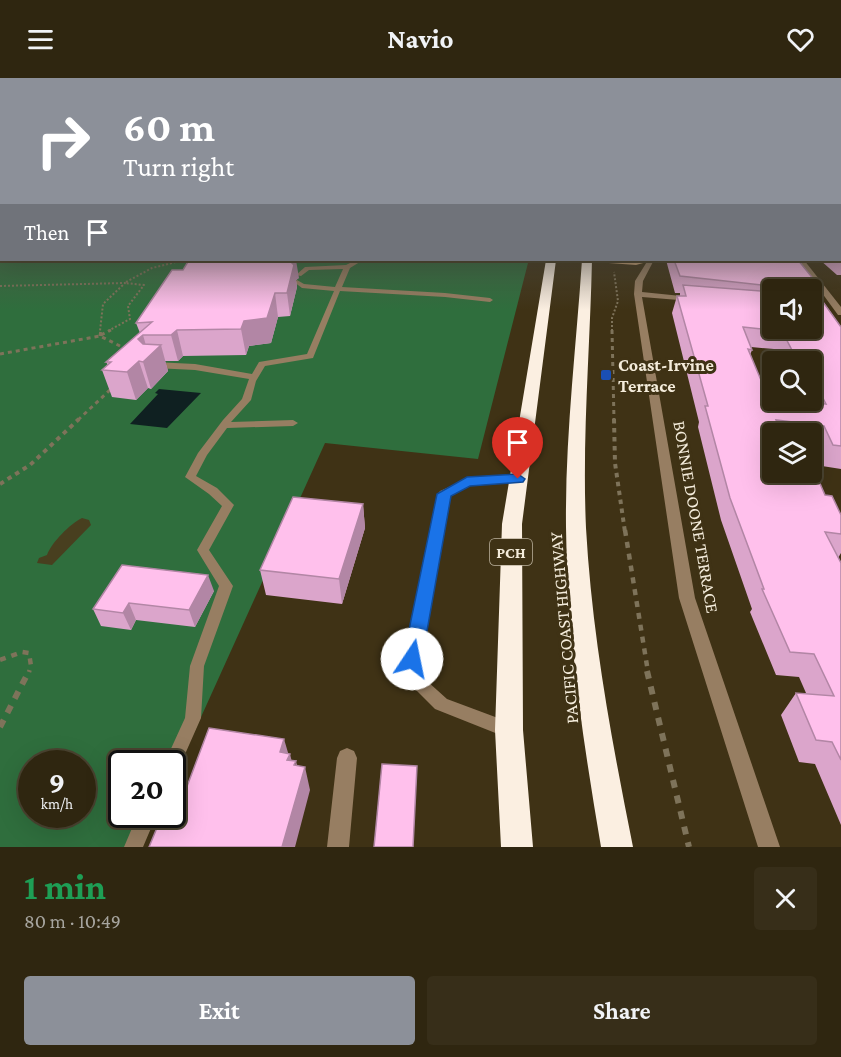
<!DOCTYPE html>
<meta charset="utf-8">
<style>
body{margin:0;font-family:"Crimson Pro",serif;background:#372e19;color:#f1f3f6;height:100vh;display:flex;flex-direction:column;font-size:22px;white-space:nowrap}
*{box-sizing:border-box;margin:0}
p{font-size:20px;color:#a7a59f}
.icon{flex:none;width:33px;height:33px;fill:none;stroke:currentColor;stroke-width:2;stroke-linecap:round;stroke-linejoin:round}
.map{position:relative;height:769px;overflow:hidden}
.panel{display:flex;flex-direction:column;background:#2f2610;flex:1}
.panel>*{flex:none}
.banner{position:absolute;left:0px;top:0px;width:842px;height:183px;box-shadow:0 6px 24px #0002,0 0 0 2px #4a4330;background:#8c9099;color:#fff;overflow:hidden}
.controls{position:absolute;left:762px;top:201px;display:grid;gap:12px}
.controls a{display:grid;place-items:center;width:60px;height:60px;border-radius:6px;background:#2f2610;box-shadow:0 6px 24px #0002,0 0 0 2px #4a4330;font-size:30px}
.speed{position:absolute;left:18px;top:672px;display:flex;gap:12px;font-size:30px;font-weight:700;text-align:center}
.speed>*{display:grid;place-content:center;width:78px;height:78px;border-radius:50%;background:#2f2610;box-shadow:0 6px 24px #0002,0 0 0 2px #4a4330;line-height:1}
.speed small{font-size:15px;font-weight:400}
.speed .limit{border:3px solid #111;border-radius:9px;background:#fff;color:#111}
.pin{position:absolute;display:grid;place-items:center;width:51px;height:51px;color:#fff;margin:-62px -26px;border-radius:50% 50% 50% 0;rotate:-45deg;box-shadow:0 0 6px #0007}
.pin .icon{rotate:45deg}
.me{position:absolute;width:66px;margin:-33px;rotate:11deg;stroke-linejoin:round;filter:drop-shadow(0 0 4px #0008)}
.turn{display:flex;align-items:center;gap:21px;height:126px;padding:0 24px;font-size:27px}
.turn .icon{width:78px;height:78px;stroke-width:2.5}
.turn b{display:block;font-size:42px;line-height:51px}
.then{display:flex;align-items:center;height:57px;padding:0 24px;background:#0003;gap:12px;font-size:22px}
.round{display:grid;place-items:center;flex:none;width:63px;height:63px;border-radius:6px;background:#372e19}
.overview{display:flex;align-items:center;justify-content:space-between;height:102px;padding:0 24px}
h1{font-size:36px;font-weight:700;line-height:45px;color:#1e9e55}
.primary-button{display:flex;gap:12px;margin-top:auto;padding:12px 24px}
.primary-button a{flex:1;height:69px;border-radius:6px;background:#8c9099;color:#fff;font-size:24px;font-weight:700;line-height:69px;text-align:center}
.primary-button a+a{background:#372e19;color:#f1f3f6}
header{display:flex;justify-content:space-between;align-items:center;height:78px;padding:0 24px;background:#2f2610;font-size:27px;font-weight:700}
.map>svg:first-child{display:block}
</style>
<header><svg class="icon" aria-label="menu" viewBox="0 0 24 24"><path d="M4 6h16M4 12h16M4 18h16"/></svg>Navio<svg class="icon" aria-label="heart" viewBox="0 0 24 24"><path d="M12 20l-8-8c-3-5 5-10 8-4 3-6 11-1 8 4z"/></svg></header>
<div class="map">
<svg width="841" height="769" viewBox="0 0 841 769">
<rect width="100%" height="100%" fill="#3f3215"/>
<path fill="#2f6e3d" fill-rule="evenodd" d="M 0,140 L 2,182 L 526,182 L 528,185 L 478,381 L 325,365 L 173,701 L 172,686 L 122,686 L 122,736 L 157,737 L 142,769 L 0,769 ZM 32,686 L 82,686 L 82,736 L 32,736 Z"/>
<path fill="#483f1f" d="M 82,440 L 89,442 L 91,447 L 52,487 L 37,485 L 39,480 L 47,477 C 52,464 70,446 82,440 Z"/>
<path fill="#0f2021" d="M 159,311 L 201,315 L 167,350 L 130,346 L 158,316 L 155,315 Z"/>
<g fill="none" stroke-linecap="round" stroke-linejoin="round">
<path stroke="#7e735a" stroke-width="2" stroke-dasharray="2 2" stroke-linecap="butt" d="M 126,204 L 152,190 L 184,182
M 0,208 L 125,205 L 103,226 L 100,253
M 108,253 L 130,241 L 128,228 L 144,207 L 125,205
M 612,253 L 612,240 L 618,223 L 614,194"/>
<path stroke="#7e735a" stroke-width="3" stroke-dasharray="4 4" stroke-linecap="butt" d="M 612,252 L 614,342
M 101,257 L 111,252
M 100,258 L 101,252
M 0,276 L 100,258 L 126,271
M 78,342 L 113,309"/>
<path stroke="#7e735a" stroke-width="4" stroke-dasharray="4.5 4.5" stroke-linecap="butt" d="M 614,341 L 615,385 L 625,454
M 0,406 L 30,387 L 79,341"/>
<path stroke="#7e735a" stroke-width="4.5" stroke-dasharray="6 6" stroke-linecap="butt" d="M 625,452 L 648,594
M 0,582 L 22,574 L 29,575 L 31,588 L 29,594"/>
<path stroke="#7e735a" stroke-width="6" stroke-dasharray="8 8" stroke-linecap="butt" d="M 647,593 L 689,769
M 0,649 L 29,593"/>
<path fill="#977e62" fill-rule="evenodd" d="M 356,182 L 363,182 L 350,190 L 342,209 L 445,215 L 490,220 L 493,222 L 490,224 L 445,219 L 340,213 L 313,280 L 265,288 L 256,303 L 251,322 L 231,344 L 293,342 L 298,345 L 293,348 L 227,350 L 207,377 L 196,398 L 217,410 L 234,427 L 209,472 L 233,508 L 204,588 L 201,640 L 178,692 L 172,694 L 172,686 L 164,686 L 185,640 L 190,588 L 219,508 L 197,472 L 222,428 L 209,416 L 185,399 L 198,375 L 223,342 L 242,321 L 249,301 L 195,292 L 154,290 L 150,287 L 154,284 L 195,286 L 252,296 L 259,284 L 307,276 L 334,213 L 302,210 L 294,204 L 297,202 L 304,206 L 335,209 L 343,191 L 309,192 L 301,198 L 296,197 L 305,189 L 346,187 Z
M 518,398 L 523,401 L 522,403 L 469,407 L 449,418 L 419,581 L 427,603 L 447,621 L 514,646 L 516,652 L 514,658 L 508,660 L 435,631 L 416,612 L 405,581 L 438,416 L 440,413 L 467,401 Z
M 138,736 L 157,736 L 143,769 L 124,769 Z"/>
<path fill="#977e62" fill-rule="evenodd" d="M 648,182 L 654,182 L 643,203 L 642,214 L 691,219 L 695,221 L 691,223 L 642,219 L 695,520 L 780,769 L 758,769 L 679,520 L 634,216 L 635,203 Z
M 798,182 L 804,182 L 841,229 L 841,237 L 838,237 Z
M 347,670 L 354,673 L 357,680 L 349,769 L 327,769 L 337,680 L 340,673 Z"/>
<path fill="#cfa77a" fill-rule="evenodd" d="M 592,182 L 654,182 L 636,187 L 595,184 Z"/>
<path fill="#fbefe1" fill-rule="evenodd" d="M 546,182 L 556,182 L 522,446 L 523,652 L 533,769 L 501,769 L 495,652 L 502,446 Z
M 582,182 L 592,182 C 590,271 582,361 586,450 C 592,558 612,664 633,769 L 601,769 C 583,663 567,557 566,449 C 565,360 576,271 582,182 Z"/>
</g>
<path fill="#dba5cb" fill-rule="evenodd" d="M 841,143 L 841,197 L 837,197 L 820,182 L 840,182 Z
M 666,182 L 798,182 L 815,203 L 813,209 L 841,249 L 841,391 L 822,388 L 813,369 L 812,369 L 812,356 L 772,356 L 772,394 L 825,417 L 841,437 L 841,475 L 838,480 L 841,485 L 841,747 L 815,686 L 799,684 L 781,637 L 796,615 L 806,615 L 799,599 L 776,597 L 750,534 L 752,531 L 721,442 L 698,349 L 699,344 L 672,235 L 677,218 L 680,218 L 680,215 L 675,215 ZM 772,212 L 812,212 L 772,250 ZM 751,269 L 774,271 L 780,284 L 812,284 L 812,322 L 804,322 L 805,323 L 768,319 L 750,277 L 752,272 Z
M 299,200 L 296,202 L 297,209 L 290,238 L 278,239 L 271,265 L 249,268 L 246,277 L 183,278 L 178,283 L 165,283 L 168,293 L 151,311 L 148,310 L 136,322 L 112,319 L 102,292 L 108,287 L 106,284 L 140,255 L 136,245 Z
M 363,426 L 365,450 L 342,526 L 266,517 L 260,492 Z
M 122,487 L 214,513 L 195,549 L 136,542 L 131,552 L 101,548 L 93,531 Z"/>
<path fill="#b286a5" d="M 0,125 L 2,125 L 2,139 L 0,139 Z
M 290,182 L 296,182 L 299,200 L 296,202 L 297,209 L 290,238 L 287,215 Z
M 275,215 L 278,239 L 271,265 L 249,268 L 246,277 L 241,251 L 244,243 Z
M 177,252 L 183,278 L 178,283 L 171,257 Z
M 143,257 L 149,278 L 161,267 L 168,293 L 151,311 L 143,284 L 138,261 Z
M 139,283 L 148,310 L 136,322 L 127,294 Z
M 363,426 L 365,450 L 342,526 L 339,501 Z
M 208,497 L 214,513 L 195,549 L 189,532 Z
M 129,525 L 136,542 L 131,552 L 123,535 Z
M 284,661 L 289,678 L 290,676 L 296,700 L 280,674 Z
M 296,683 L 301,703 L 305,689 L 310,712 L 295,769 L 282,769 Z"/>
<path fill="#ffc0ec" stroke="#b286a5" stroke-width="1.5" fill-rule="evenodd" d="M 840,143 L 841,143 L 841,184 L 838,182 L 840,182 Z
M 189,182 L 290,182 L 289,182 L 294,187 L 287,215 L 275,215 L 267,240 L 244,243 L 241,251 L 177,252 L 171,257 L 143,257 L 138,261 L 143,266 L 161,267 L 143,284 L 139,283 L 127,294 L 102,292 L 111,284 L 106,284 L 152,244 L 136,245 L 172,192 L 183,192 Z
M 674,182 L 798,182 L 815,203 L 808,203 L 841,249 L 841,368 L 833,367 L 824,348 L 776,342 L 781,356 L 772,356 L 772,394 L 812,394 L 812,387 L 825,417 L 832,418 L 841,437 L 841,456 L 825,454 L 841,485 L 841,682 L 832,664 L 816,662 L 796,615 L 834,618 L 814,576 L 790,574 L 762,511 L 764,511 L 730,420 L 705,328 L 708,328 L 677,218 L 686,218 L 683,207 L 772,214 L 772,250 L 812,250 L 812,212 L 780,212 L 781,209 L 680,198 ZM 743,249 L 782,253 L 794,276 L 799,276 L 803,284 L 812,284 L 812,299 L 826,326 L 797,322 L 772,322 L 772,320 L 768,319 L 748,271 L 752,272 Z
M 293,419 L 363,426 L 339,501 L 260,492 Z
M 122,487 L 208,497 L 189,532 L 129,525 L 123,535 L 93,531 Z
M 209,650 L 284,661 L 280,674 L 290,676 L 287,682 L 296,683 L 294,687 L 305,689 L 282,769 L 149,769 L 159,745 L 167,747 L 180,719 L 183,719 Z
M 382,686 L 417,688 L 413,769 L 374,769 Z"/>
<linearGradient id="sky" x2="0" y2="1"><stop stop-color="#231c0c"/><stop offset="0.54" stop-color="#524f46"/><stop offset="1" stop-color="#524f46" stop-opacity="0"/></linearGradient>
<rect width="841" height="232" fill="url(#sky)"/>
<path fill="#1a73e8" stroke="#114b97" stroke-width="1.5" d="M 518,396 L 525,401 L 523,404 L 470,408 L 451,418 L 422,581 L 419,587 L 412,589 L 406,587 L 403,581 L 437,416 L 467,399 Z"/>
<rect fill="#1a4fb4" stroke="#3f3215" stroke-width="2" x="600" y="291" width="12" height="12" rx="3"/>
<g text-anchor="middle" dominant-baseline="central" stroke-width="6" stroke-linejoin="round" paint-order="stroke">
<rect fill="#3f3215" stroke="#beb4a0" stroke-width="1.5" x="490" y="461" width="42" height="26" rx="4.5"/>
<g font-size="16" font-weight="bold" fill="#f4ecdb">
<text x="511" y="474">PCH</text>
</g>
<g font-size="18" font-weight="bold" fill="#f4ecdb" stroke="#3f3215" text-anchor="start">
<text x="618" y="287">Coast-Irvine<tspan x="618" dy="21">Terrace</tspan></text>
</g>
<g font-size="18" fill="#f4ecdb" stroke="#3f3215">
<text transform="translate(696 439) rotate(80)">BONNIE DOONE TERRACE</text>
<text transform="translate(564 550) rotate(-95)">PACIFIC COAST HIGHWAY</text>
</g>
</g>
</svg>
<div class="controls">
<a><svg class="icon" aria-label="sound" viewBox="0 0 24 24"><path d="M4 9h4l5-4v14l-5-4H4zM17 9q2 3 0 6"/></svg></a>
<a><svg class="icon" aria-label="search" viewBox="0 0 24 24"><circle cx="10" cy="10" r="6"/><path d="M15 15l6 6"/></svg></a>
<a><svg class="icon" aria-label="layers" viewBox="0 0 24 24"><path d="M12 4l9 5-9 5-9-5zM3 14l9 5 9-5"/></svg></a>
</div>
<div class="speed"><div>9<small>km/h</small></div><div class="limit">20</div></div>
<div class="pin" style="left:518px;top:401px;background:#d93025"><svg class="icon" aria-label="arrive" viewBox="0 0 24 24"><path d="M6 21V4h12l-3 4 3 4H6"/></svg></div>
<svg class="me" style="left:412px;top:581px" viewBox="-20 -20 40 40"><circle r="19" fill="#fff"/><path d="M0-13L10 11 0 6-10 11z" fill="#1a73e8"/></svg>
<div class="banner">
<div class="turn"><svg class="icon" aria-label="right" viewBox="0 0 24 24"><path d="M7 20v-9h11M14 6l5 5-5 5"/></svg><div><b>60 m</b>Turn right</div></div>
<div class="then">Then<svg class="icon" aria-label="arrive" viewBox="0 0 24 24"><path d="M6 21V4h12l-3 4 3 4H6"/></svg></div>
</div>
</div>
<section class="panel">
<div class="overview"><div><h1>1 min</h1><p>80 m · 10:49</p></div><a class="round"><svg class="icon" aria-label="close" viewBox="0 0 24 24"><path d="M6 6l12 12M18 6L6 18"/></svg></a></div>
<div class="primary-button"><a>Exit</a><a>Share</a></div>
</section>
